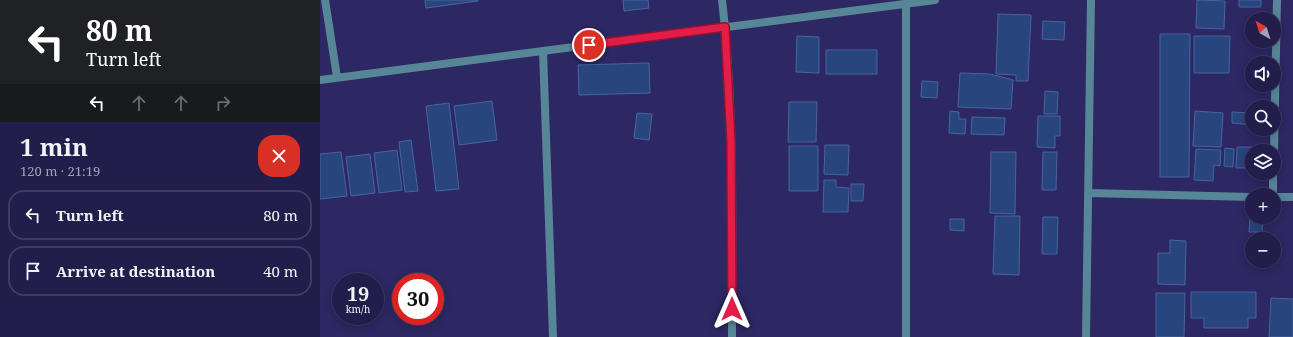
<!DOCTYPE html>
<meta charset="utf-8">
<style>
body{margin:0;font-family:"Noto Serif",serif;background:#2a2651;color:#f1f3f6;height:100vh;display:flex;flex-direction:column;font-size:15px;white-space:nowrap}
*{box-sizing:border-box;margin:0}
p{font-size:13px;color:#a2a2b5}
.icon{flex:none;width:22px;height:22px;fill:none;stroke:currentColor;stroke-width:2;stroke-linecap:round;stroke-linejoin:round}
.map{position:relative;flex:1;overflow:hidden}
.panel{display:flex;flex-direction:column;background:#221d4a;width:320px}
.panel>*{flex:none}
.top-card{background:#202124;color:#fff;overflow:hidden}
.needle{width:26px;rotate:321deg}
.tools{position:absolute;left:925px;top:12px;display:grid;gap:8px}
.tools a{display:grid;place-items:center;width:36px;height:36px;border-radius:50%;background:#221d4a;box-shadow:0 2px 10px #0003,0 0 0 1px #3f3b62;font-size:20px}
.speed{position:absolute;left:12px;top:273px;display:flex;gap:8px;font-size:20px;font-weight:700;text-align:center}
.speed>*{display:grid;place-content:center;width:52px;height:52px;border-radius:50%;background:#221d4a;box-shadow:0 2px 10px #0003,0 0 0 1px #3f3b62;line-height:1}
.speed small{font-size:10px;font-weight:400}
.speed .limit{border:6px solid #d22;background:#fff;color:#111}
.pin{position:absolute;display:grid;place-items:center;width:34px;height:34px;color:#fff;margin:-17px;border:2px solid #fff;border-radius:50%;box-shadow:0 1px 4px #0007}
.me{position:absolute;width:44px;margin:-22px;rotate:0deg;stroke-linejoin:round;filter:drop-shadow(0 0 3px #0008)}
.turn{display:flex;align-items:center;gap:14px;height:84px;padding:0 20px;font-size:18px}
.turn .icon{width:52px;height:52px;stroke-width:2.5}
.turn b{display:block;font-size:28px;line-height:34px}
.lanes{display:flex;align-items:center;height:38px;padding:0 20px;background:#0003;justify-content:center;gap:20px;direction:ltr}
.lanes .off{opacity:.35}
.round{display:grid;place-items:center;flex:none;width:42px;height:42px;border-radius:16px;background:#2a2651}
.headline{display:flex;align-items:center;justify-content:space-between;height:68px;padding:0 20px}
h1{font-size:24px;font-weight:700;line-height:30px}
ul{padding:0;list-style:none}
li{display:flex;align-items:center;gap:12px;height:50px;margin:0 8px 6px;padding:0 12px;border:2px solid #3f3b62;border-radius:16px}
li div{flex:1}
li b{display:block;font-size:15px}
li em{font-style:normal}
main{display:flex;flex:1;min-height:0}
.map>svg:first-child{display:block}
</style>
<main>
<section class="panel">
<div class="top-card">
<div class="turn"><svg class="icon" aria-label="left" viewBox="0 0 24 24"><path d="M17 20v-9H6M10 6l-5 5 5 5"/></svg><div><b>80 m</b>Turn left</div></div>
<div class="lanes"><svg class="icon" aria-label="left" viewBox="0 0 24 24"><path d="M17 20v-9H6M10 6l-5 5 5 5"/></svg><svg class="icon off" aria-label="ahead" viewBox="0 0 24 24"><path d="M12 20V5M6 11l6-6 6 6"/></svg><svg class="icon off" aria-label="ahead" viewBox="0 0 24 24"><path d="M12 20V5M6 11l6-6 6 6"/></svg><svg class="icon off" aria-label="right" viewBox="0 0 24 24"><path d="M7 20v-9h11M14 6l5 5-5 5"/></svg></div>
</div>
<div class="headline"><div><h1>1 min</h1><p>120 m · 21:19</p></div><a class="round" style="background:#d93025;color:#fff"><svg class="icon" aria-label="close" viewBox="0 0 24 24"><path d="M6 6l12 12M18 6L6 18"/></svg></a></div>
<ul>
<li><svg class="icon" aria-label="left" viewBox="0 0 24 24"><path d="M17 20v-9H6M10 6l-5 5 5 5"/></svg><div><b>Turn left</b></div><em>80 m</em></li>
<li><svg class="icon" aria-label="arrive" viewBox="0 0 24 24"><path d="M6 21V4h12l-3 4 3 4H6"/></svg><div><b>Arrive at destination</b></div><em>40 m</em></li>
</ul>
</section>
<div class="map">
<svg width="973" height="337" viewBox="0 0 973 337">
<rect width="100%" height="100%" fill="#2d2763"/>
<path fill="#29457e" stroke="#4765a1" d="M 105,0 L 158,0 L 158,1 L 106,8 Z
M 303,0 L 328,0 L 329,8 L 304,11 Z
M 877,0 L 905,1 L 904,29 L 876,28 Z
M 919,0 L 941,0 L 941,7 L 919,7 Z
M 678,14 L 711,15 L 708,81 L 696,81 L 696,75 L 676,74 Z
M 723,21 L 745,22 L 744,40 L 722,39 Z
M 840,34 L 870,34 L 869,177 L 840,177 Z
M 477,36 L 499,37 L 499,73 L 476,72 Z
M 874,36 L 910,36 L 909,73 L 874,73 Z
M 506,50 L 557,50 L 557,74 L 506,74 Z
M 329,63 L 330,93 L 259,95 L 258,65 Z
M 640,73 L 670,74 L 693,80 L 691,109 L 638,107 Z
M 602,81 L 618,82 L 617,98 L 601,97 Z
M 725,91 L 738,92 L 737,114 L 724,114 Z
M 172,101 L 177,140 L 139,145 L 134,106 Z
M 469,102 L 497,102 L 496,142 L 468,142 Z
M 129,103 L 139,189 L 116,191 L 106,106 Z
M 630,111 L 639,112 L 639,119 L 646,119 L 645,134 L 629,133 Z
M 875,111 L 903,113 L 901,147 L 873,146 Z
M 912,112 L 932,113 L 932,125 L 912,123 Z
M 317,113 L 332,114 L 329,140 L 314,138 Z
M 718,116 L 740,116 L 740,136 L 735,136 L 735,148 L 717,147 Z
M 652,117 L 685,118 L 684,135 L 651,134 Z
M 91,140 L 98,191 L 85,192 L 79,142 Z
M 505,145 L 529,145 L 528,175 L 504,174 Z
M 469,146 L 498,146 L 498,191 L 469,191 Z
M 917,147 L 934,147 L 934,151 L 932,151 L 932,168 L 916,168 Z
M 905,148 L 914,149 L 913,167 L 904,166 Z
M 876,149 L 901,150 L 900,166 L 894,165 L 893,181 L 874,180 Z
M 77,150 L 82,190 L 59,193 L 54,153 Z
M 21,152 L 27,196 L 0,199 L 0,154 Z
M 671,152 L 696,152 L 695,214 L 670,213 Z
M 723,152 L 737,152 L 736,190 L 722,190 Z
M 50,154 L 55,193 L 31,196 L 26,157 Z
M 504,180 L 516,180 L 516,187 L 529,188 L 528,212 L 503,212 Z
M 531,184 L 544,184 L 543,201 L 531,201 Z
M 675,216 L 700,216 L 699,275 L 673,274 Z
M 723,217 L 738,217 L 737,254 L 722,254 Z
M 930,218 L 943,219 L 942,232 L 929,232 Z
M 630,219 L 644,219 L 644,231 L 630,230 Z
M 850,240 L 866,241 L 865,285 L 838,284 L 838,253 L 850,253 Z
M 871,292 L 936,292 L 936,318 L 928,318 L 928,328 L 884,328 L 884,318 L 871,318 Z
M 836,293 L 865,293 L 864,337 L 836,337 Z
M 951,298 L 973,299 L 973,337 L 949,337 Z"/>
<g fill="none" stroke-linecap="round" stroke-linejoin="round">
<path stroke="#578697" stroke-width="8" d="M 5,0 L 17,77
M 402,0 C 415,112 412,225 412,337
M 223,51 L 233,337
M 0,80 L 615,0
M 954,151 L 957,0
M 768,193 L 932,197
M 953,195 L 953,173
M 954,197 L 973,197
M 586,337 L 586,4
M 766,337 L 771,0"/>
</g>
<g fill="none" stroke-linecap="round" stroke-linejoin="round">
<g stroke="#92132f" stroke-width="10">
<path id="route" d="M 269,45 L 405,27 L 411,142 L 412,309"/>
</g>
<use href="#route" stroke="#e11d48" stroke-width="7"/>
</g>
</svg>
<div class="tools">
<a><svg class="needle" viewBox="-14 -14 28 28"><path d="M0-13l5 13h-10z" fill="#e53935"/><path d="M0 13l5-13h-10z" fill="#a2a2b5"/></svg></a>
<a><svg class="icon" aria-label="sound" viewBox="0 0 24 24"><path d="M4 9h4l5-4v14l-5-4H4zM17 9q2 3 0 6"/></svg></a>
<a><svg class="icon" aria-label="search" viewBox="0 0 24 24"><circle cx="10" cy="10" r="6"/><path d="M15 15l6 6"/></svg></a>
<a><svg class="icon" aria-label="layers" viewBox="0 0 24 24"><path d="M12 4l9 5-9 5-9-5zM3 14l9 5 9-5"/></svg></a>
<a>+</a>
<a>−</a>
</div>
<div class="speed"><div>19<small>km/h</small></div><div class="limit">30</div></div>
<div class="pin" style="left:269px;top:45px;background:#d93025"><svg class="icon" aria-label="arrive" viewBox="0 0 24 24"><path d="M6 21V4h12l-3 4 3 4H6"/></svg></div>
<svg class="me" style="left:412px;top:309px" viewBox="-20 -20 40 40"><path d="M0-17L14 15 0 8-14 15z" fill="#e11d48" stroke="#fff" stroke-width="4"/></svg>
</div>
</main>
